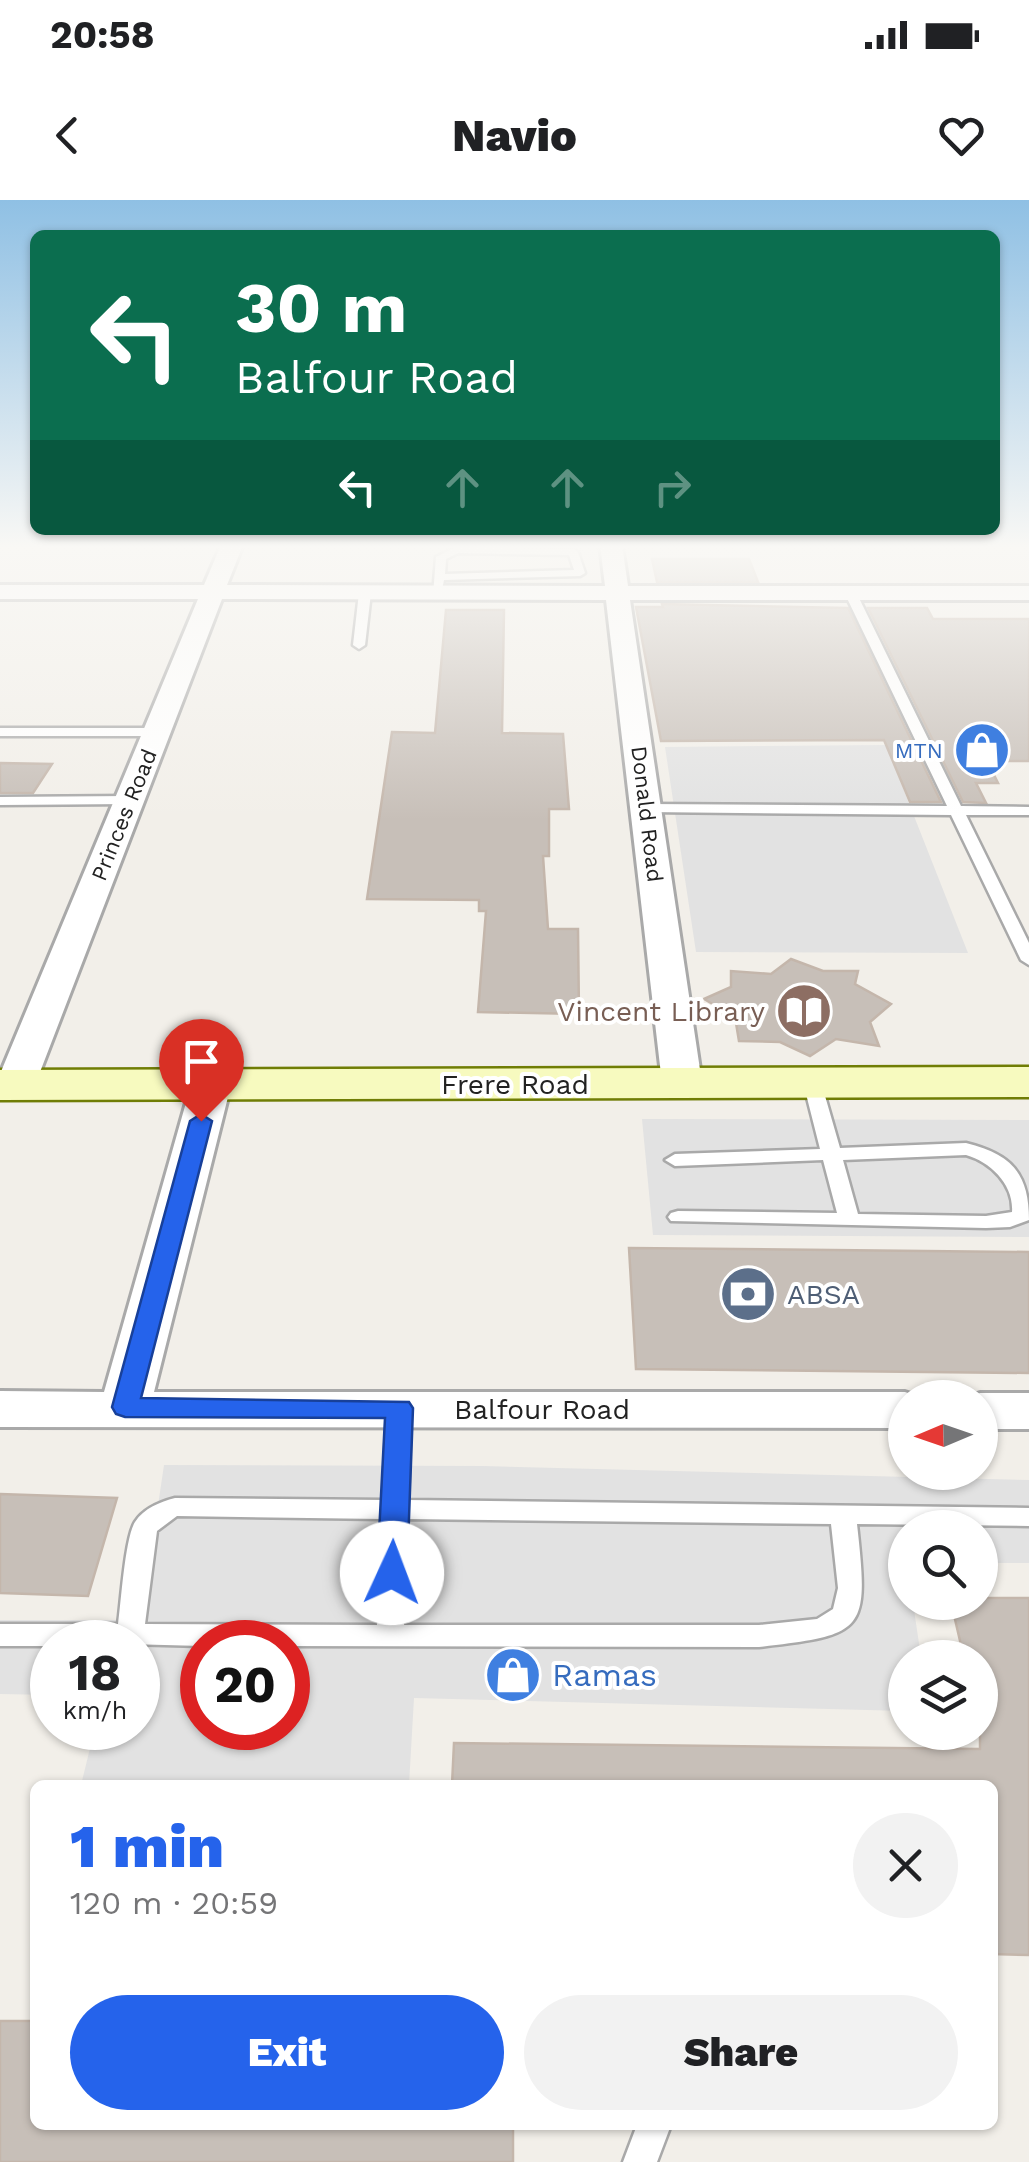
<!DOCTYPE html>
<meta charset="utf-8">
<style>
body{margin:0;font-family:"Work Sans",sans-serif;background:#f2f2f2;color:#202124;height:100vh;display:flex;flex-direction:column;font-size:38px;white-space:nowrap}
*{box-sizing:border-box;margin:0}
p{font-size:32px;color:#757577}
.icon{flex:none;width:55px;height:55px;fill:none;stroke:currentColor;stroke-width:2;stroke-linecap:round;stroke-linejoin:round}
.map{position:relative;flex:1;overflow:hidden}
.sheet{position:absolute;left:30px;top:1580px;width:968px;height:350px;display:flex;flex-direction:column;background:#fff;border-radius:15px;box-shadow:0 2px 8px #0004}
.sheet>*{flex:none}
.hud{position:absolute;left:30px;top:30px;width:970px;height:305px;border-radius:15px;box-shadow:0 2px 8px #0004;background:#0b6e4f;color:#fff;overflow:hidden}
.needle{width:65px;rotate:268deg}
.controls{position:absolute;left:888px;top:1180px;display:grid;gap:20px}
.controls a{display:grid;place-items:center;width:110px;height:110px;border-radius:50%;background:#fff;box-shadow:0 2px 8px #0004;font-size:50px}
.speed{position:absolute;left:30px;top:1420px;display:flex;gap:20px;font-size:50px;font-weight:700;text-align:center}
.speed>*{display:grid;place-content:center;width:130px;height:130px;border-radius:50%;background:#fff;box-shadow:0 2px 8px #0004;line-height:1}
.speed small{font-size:25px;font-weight:400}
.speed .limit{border:15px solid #d22;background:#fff;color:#111}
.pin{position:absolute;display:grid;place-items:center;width:85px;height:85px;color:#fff;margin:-102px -42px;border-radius:50% 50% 50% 0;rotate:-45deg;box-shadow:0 0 10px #0007}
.pin .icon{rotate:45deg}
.me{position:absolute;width:110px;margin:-55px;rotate:2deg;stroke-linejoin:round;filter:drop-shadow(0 0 8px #0008)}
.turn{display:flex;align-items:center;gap:35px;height:210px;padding:0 40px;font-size:45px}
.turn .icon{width:130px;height:130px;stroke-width:2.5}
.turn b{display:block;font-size:70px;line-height:85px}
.lanes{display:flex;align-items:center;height:95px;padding:0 40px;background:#0003;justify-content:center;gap:50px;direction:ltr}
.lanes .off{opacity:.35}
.round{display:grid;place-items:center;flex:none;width:105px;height:105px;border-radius:52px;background:#f2f2f2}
.headline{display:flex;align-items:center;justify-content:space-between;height:170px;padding:0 40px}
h1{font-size:60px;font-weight:800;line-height:75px;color:#2563eb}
.action{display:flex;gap:20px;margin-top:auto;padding:20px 40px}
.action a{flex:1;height:115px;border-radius:60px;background:#2563eb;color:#fff;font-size:40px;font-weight:800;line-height:115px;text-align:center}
.action a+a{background:#f2f2f2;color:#202124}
.status{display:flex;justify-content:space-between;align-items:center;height:70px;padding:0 50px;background:#fff;direction:ltr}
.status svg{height:28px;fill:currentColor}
header{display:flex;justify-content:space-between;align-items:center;height:130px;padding:0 40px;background:#fff;font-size:45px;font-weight:800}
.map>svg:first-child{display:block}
</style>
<div class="status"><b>20:58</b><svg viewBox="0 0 49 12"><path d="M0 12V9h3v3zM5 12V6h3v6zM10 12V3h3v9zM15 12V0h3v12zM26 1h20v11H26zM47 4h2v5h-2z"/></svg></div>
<header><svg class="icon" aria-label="back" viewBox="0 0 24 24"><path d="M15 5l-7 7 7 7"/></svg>Navio<svg class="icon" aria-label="heart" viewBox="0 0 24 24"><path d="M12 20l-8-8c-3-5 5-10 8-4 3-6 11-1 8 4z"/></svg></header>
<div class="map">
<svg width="1029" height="1962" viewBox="0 0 1029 1962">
<rect width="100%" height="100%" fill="#f2efe9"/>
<path fill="#e2e2e2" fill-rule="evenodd" d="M 886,545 L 968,753 L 696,752 L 665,547 Z
M 642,919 L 1029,920 L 1029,1037 L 653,1035 Z
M 164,1265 L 483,1266 L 1029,1280 L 1029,1363 L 980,1363 L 980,1328 L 905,1328 L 905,1402 L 913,1403 L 921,1457 L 905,1458 L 905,1511 L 414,1498 L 409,1585 L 81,1585 L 95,1528 L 138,1528 L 138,1442 L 52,1442 L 52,1495 L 0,1494 L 0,1420 L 141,1420 ZM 202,1442 L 288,1442 L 288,1528 L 202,1528 Z"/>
<path fill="#c7bfb8" stroke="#c4b6ab" stroke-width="2.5" d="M 652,359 L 749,359 L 758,382 L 657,382 Z
M 662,404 L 848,408 L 941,602 L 910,602 L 884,540 L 661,541 L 636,407 L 663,407 Z
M 868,408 L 927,408 L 933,419 L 1029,419 L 1029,561 L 987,561 L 998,583 L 976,583 L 986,603 L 963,602 Z
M 446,410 L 504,410 L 502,533 L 563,534 L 569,609 L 549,609 L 549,656 L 543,656 L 548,729 L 578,729 L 579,814 L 478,812 L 486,711 L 479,711 L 479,700 L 367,699 L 392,532 L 435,533 Z
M 0,563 L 52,564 L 33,593 L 0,593 Z
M 791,759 L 823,771 L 858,771 L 855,784 L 891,804 L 870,822 L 879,846 L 836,839 L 810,856 L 780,842 L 739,841 L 735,817 L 704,799 L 731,787 L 731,771 L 771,774 Z
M 629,1048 L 1029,1052 L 1029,1173 L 636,1169 Z
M 0,1294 L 117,1298 L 88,1396 L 0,1393 Z
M 980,1398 L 1029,1398 L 1029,1755 L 992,1754 L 992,1585 L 452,1585 L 454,1543 L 980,1549 L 980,1458 L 964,1458 L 951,1402 L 980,1402 Z
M 0,1821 L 35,1821 L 35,1925 L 513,1925 L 513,1962 L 0,1962 Z"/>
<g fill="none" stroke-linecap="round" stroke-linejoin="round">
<g stroke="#a9a9a9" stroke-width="5">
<path id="lane" d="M 456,347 L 573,349 L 578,352 L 585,373 L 580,376 L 444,380 L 441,395 L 433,395 L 436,357 ZM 458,353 L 569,355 L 574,370 L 445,374 L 446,359 Z
M 365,390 L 371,393 L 365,445 L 359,449 L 353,445 L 359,393 Z
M 851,391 L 857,394 L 961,606 L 1029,607 L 1029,615 L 966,615 L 1029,743 L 1029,765 L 1021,760 L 951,615 L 647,612 L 640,608 L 647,604 L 947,606 L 845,394 Z
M 0,528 L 158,528 L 165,532 L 158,536 L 0,536 Z
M 0,597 L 130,596 L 137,600 L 130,604 L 0,605 Z
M 812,876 L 821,882 L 840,948 L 966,943 C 1011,954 1029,973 1029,1020 L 1010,1027 L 986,1028 L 671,1021 L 668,1017 L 671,1013 L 678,1011 L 837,1013 L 823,960 L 675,966 L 665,960 L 675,954 L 820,949 L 803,882 ZM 966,955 C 991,962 1014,985 1012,1012 L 986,1016 L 858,1014 L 843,960 Z
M 399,1200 L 407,1202 L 411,1208 L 408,1300 L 1029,1308 L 1029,1326 L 857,1324 C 869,1432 866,1435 759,1447 L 288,1446 L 288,1442 L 202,1442 L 202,1446 L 52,1442 L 52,1446 L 0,1446 L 0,1424 L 118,1424 C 121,1403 125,1338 135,1322 C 144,1308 160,1302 175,1298 L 383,1300 L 387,1208 L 391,1202 ZM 177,1316 L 382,1319 L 377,1425 L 145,1424 L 157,1331 ZM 407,1319 L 831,1324 L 838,1388 L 833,1409 L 817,1419 L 759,1425 L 404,1425 Z
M 637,1925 L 671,1925 L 657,1962 L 623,1962 Z"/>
</g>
<g stroke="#a9a9a9" stroke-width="6">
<path id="street" d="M 221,345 L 243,345 L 227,385 L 605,386 L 600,345 L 622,345 L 628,386 L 1029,386 L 1029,400 L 630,400 L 702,883 L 696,891 L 682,895 L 668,891 L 662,883 L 606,400 L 222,399 L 35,885 L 29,893 L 15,897 L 1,893 L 0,874 L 198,399 L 0,399 L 0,385 L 204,385 Z
M 211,873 L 225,877 L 231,885 L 154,1192 L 905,1192 L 923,1198 L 905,1198 L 905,1228 L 0,1227 L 0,1191 L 104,1192 L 191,885 L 197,877 Z
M 980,1193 L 1029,1193 L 1029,1229 L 980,1229 L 980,1198 L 966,1198 Z"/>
</g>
<g stroke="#707d05" stroke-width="5">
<path id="secondary" d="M 1029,867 L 1029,897 L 0,900 L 0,870 Z"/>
</g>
<use href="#lane" fill="#fff" fill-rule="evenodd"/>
<use href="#street" fill="#fff" fill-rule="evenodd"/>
<use href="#secondary" fill="#f7fabf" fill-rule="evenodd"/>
</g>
<linearGradient id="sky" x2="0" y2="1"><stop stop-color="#8fc0e4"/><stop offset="0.56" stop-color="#f9f8f5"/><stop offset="1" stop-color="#f9f8f5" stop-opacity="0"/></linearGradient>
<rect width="1029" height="620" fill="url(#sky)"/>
<path fill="#2563eb" stroke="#184099" stroke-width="2.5" d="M 201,914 L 212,921 L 141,1198 L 409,1202 L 413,1208 L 407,1373 L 403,1381 L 392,1384 L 382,1381 L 377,1373 L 385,1218 L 125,1217 L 116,1214 L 112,1207 L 190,921 Z"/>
<defs>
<g id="shop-disc" transform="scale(2.875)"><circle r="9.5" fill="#3f7fe0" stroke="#fff"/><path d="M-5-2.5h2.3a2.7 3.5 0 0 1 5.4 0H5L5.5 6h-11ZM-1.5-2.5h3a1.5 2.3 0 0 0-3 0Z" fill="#fff"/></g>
<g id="library-disc" transform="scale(2.875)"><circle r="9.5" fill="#8d6e63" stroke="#fff"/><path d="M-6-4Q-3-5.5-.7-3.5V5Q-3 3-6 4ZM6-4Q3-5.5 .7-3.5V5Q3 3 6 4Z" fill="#fff"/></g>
<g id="bank-disc" transform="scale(2.875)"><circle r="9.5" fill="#5c6f8a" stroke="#fff"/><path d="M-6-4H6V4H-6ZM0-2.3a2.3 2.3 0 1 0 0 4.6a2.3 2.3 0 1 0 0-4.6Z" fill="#fff"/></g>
</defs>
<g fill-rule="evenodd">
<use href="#shop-disc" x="982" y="550"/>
<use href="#library-disc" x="804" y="811"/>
<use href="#bank-disc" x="748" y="1094"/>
<use href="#shop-disc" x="513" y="1475"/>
</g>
<g text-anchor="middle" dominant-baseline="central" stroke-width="8" stroke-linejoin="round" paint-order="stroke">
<g font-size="22" fill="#366cbe" stroke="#fff" text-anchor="end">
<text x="943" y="550">MTN</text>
</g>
<g font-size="22" fill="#222" stroke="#fff">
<text transform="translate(647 614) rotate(83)">Donald Road</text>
<text transform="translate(124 615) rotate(-68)">Princes Road</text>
</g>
<g font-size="28" fill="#785e54" stroke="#fff" text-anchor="end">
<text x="765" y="811">Vincent Library</text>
</g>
<g font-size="28" fill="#222" stroke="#fff">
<text x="515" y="884">Frere Road</text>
<text x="542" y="1209">Balfour Road</text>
</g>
<g font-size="28" fill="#4e5e75" stroke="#fff" text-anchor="start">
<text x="787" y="1094">ABSA</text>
</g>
<g font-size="32" fill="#366cbe" stroke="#fff" text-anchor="start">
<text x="552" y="1475">Ramas</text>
</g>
</g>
</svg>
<div class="controls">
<a><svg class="needle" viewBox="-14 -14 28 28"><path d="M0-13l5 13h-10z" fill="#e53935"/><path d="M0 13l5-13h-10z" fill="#757577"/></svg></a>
<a><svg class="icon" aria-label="search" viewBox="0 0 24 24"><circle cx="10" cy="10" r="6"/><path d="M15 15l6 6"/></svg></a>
<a><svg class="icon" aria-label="layers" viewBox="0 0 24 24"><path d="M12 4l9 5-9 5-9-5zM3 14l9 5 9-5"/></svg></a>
</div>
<div class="speed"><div>18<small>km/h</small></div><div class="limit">20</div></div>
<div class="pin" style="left:201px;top:921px;background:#d93025"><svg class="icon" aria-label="arrive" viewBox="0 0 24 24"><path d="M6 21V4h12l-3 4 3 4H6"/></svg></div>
<svg class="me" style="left:392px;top:1373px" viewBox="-20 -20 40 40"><circle r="19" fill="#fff"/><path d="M0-13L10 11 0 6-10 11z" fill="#2563eb"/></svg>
<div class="hud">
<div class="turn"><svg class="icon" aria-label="left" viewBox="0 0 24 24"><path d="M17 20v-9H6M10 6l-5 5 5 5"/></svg><div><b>30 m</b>Balfour Road</div></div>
<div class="lanes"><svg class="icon" aria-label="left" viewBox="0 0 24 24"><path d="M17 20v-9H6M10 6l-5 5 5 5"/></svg><svg class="icon off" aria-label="ahead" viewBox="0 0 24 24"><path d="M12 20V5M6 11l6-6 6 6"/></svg><svg class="icon off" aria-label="ahead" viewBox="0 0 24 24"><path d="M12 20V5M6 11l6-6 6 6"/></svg><svg class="icon off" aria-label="right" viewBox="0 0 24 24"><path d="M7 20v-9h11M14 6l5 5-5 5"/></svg></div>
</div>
<section class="sheet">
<div class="headline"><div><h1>1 min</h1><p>120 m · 20:59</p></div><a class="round"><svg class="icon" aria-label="close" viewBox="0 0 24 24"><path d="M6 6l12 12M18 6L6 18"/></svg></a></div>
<div class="action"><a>Exit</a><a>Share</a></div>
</section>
</div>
